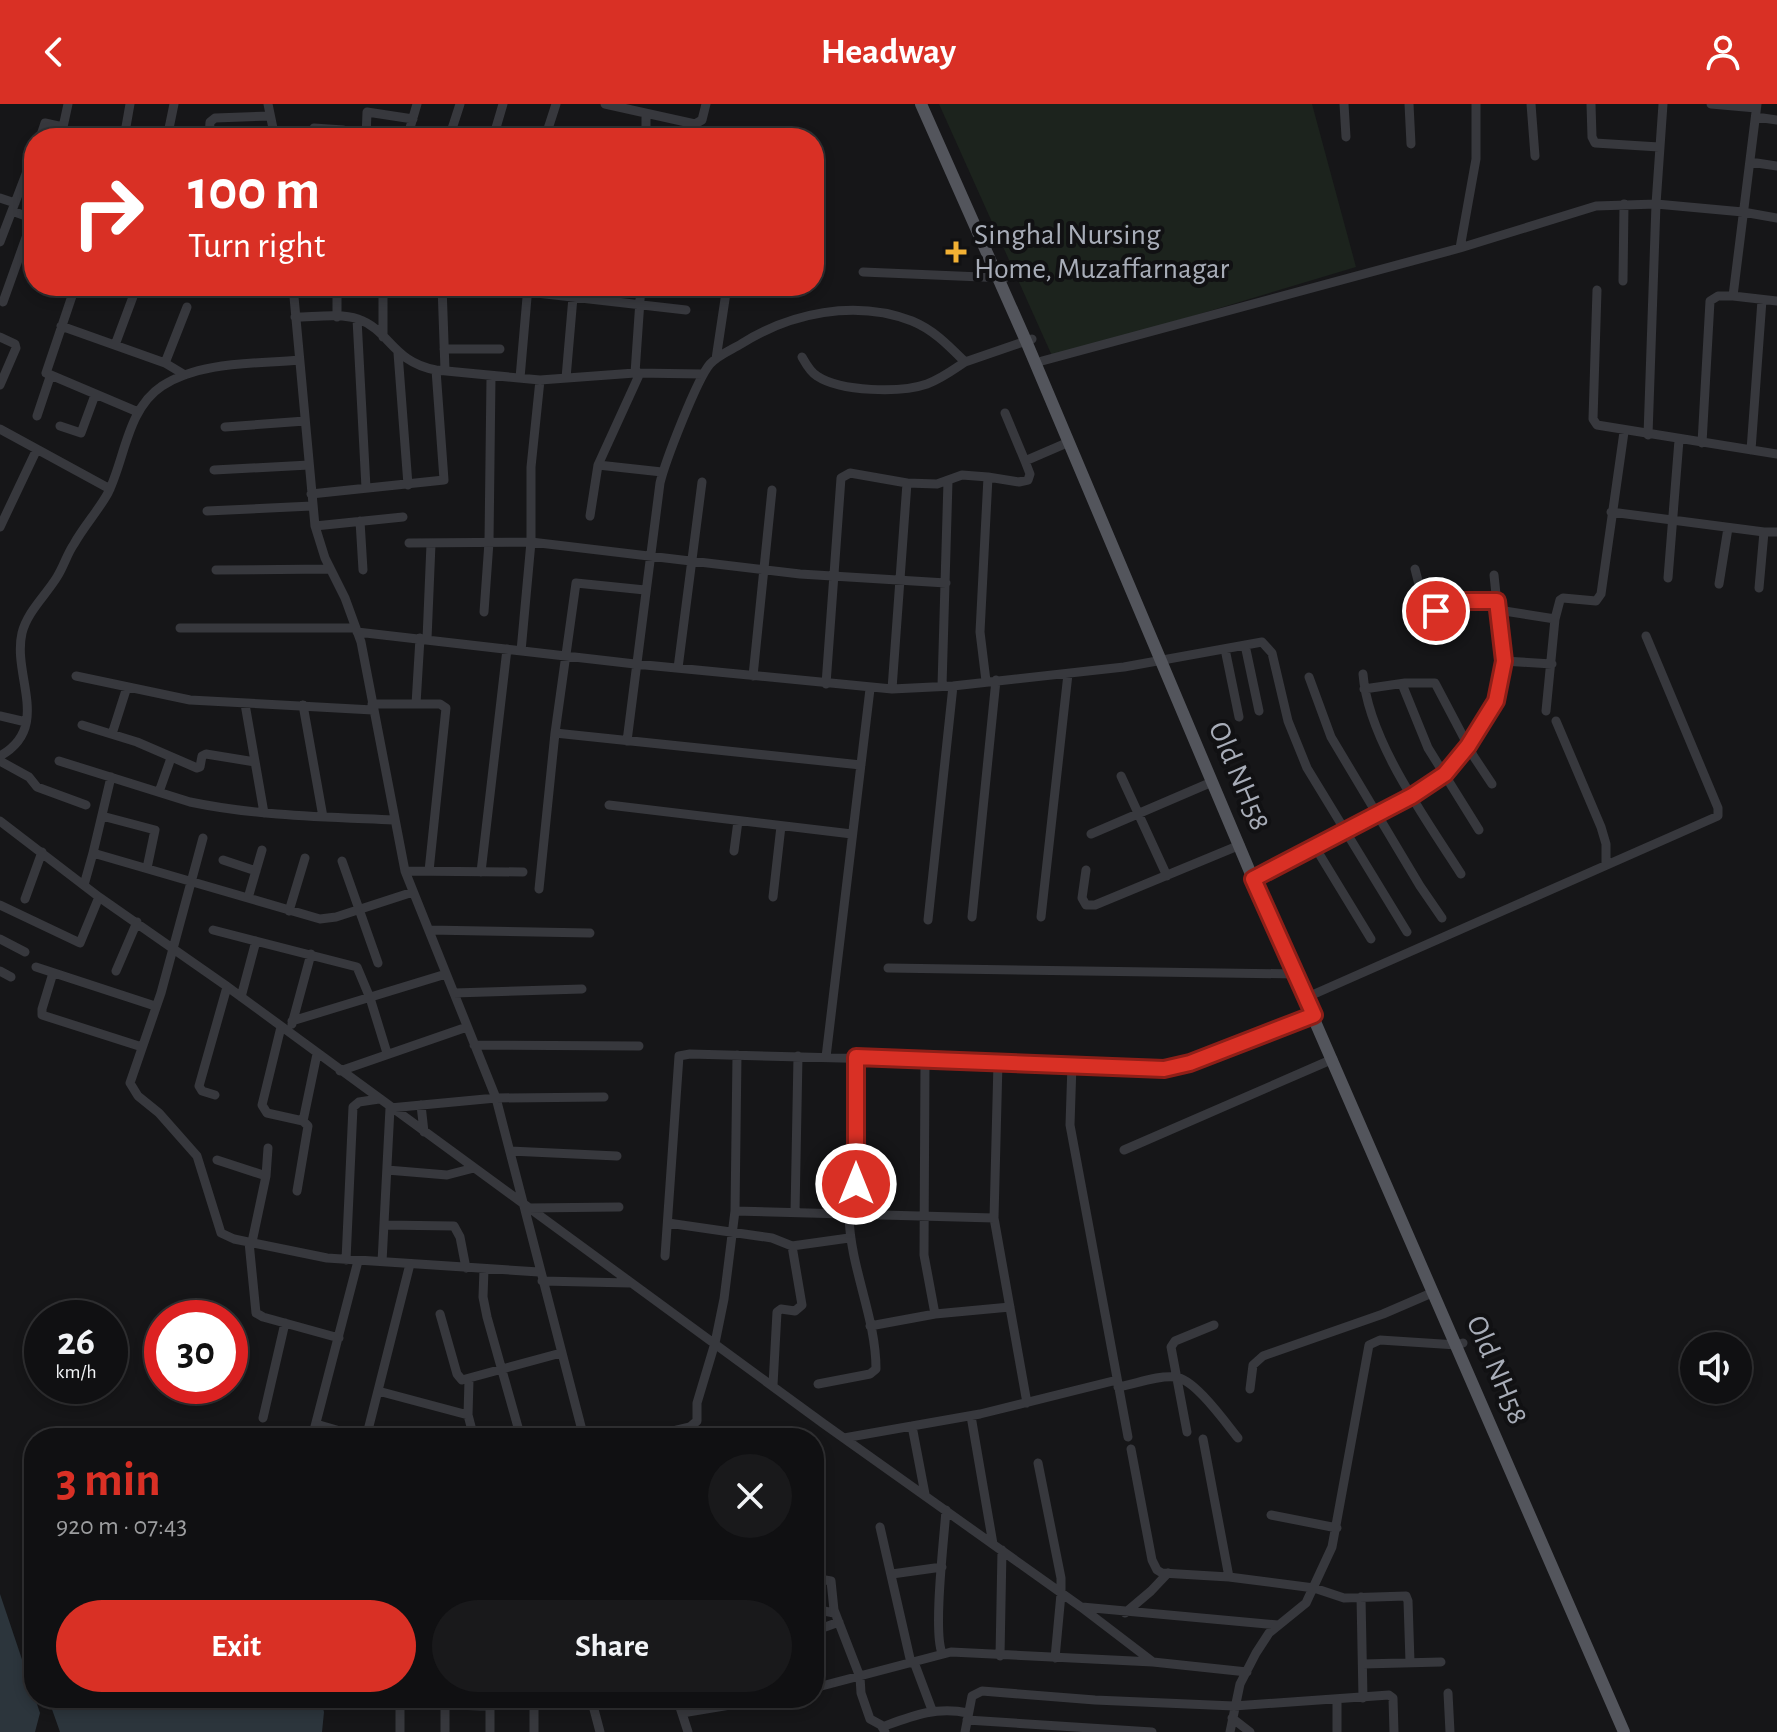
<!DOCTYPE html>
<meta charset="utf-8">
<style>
body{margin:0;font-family:"Alegreya Sans",sans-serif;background:#19191b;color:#f1f3f6;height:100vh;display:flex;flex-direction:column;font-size:30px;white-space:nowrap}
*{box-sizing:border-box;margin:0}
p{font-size:26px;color:#9c9d9f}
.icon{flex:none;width:44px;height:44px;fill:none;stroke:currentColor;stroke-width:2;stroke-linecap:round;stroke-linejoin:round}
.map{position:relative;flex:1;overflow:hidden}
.panel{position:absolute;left:24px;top:1324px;width:800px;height:280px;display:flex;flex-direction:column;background:#101012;border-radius:32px;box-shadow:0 4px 12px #0003,0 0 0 2px #303032}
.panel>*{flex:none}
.hud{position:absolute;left:24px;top:24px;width:800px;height:168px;border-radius:32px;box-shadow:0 4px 12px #0003,0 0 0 2px #303032;background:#d93025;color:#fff;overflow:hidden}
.tools{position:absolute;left:1680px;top:1228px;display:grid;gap:16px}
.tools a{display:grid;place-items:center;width:72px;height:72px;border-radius:50%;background:#101012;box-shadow:0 4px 12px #0003,0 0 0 2px #303032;font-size:40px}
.speed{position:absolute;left:24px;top:1196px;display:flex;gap:16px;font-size:40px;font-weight:700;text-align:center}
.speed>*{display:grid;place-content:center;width:104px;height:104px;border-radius:50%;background:#101012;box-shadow:0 4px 12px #0003,0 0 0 2px #303032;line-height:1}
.speed small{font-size:20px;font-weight:400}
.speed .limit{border:12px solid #d22;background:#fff;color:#111}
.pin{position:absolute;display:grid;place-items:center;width:68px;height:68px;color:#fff;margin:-34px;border:4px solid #fff;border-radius:50%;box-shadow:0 2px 8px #0007}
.me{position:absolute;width:88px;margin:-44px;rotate:0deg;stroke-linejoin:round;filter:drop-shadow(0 0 6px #0008)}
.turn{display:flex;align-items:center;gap:28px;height:168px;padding:0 32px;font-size:36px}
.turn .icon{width:104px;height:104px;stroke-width:2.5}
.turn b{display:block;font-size:56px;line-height:68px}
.round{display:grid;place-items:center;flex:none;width:84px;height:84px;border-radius:42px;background:#19191b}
.overview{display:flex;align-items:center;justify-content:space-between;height:136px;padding:0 32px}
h1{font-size:48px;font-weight:700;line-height:60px;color:#d93025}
.action{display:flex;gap:16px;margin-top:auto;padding:16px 32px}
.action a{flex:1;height:92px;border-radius:48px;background:#d93025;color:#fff;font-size:32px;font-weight:700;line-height:92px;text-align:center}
.action a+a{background:#19191b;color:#f1f3f6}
header{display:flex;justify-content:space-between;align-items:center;height:104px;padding:0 32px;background:#d93025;color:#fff;font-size:36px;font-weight:700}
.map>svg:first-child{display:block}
</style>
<header><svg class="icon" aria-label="back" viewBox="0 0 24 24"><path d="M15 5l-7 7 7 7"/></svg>Headway<svg class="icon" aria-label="person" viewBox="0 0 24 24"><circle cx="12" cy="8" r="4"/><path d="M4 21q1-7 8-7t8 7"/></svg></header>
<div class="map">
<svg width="1777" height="1628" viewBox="0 0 1777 1628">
<rect width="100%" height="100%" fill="#161618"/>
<path fill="#1c231d" d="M 939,0 L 1312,0 L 1356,163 L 1053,254 Z"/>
<path fill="#2c353c" d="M 0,1490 L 40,1609 L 35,1628 L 0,1628 Z
M 48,1594 L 320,1594 L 324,1608 L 322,1628 L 60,1628 Z"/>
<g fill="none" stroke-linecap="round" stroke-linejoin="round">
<path stroke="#37383d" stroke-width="9" d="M 268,0 L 275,34
M 605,0 L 695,20 L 702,16 L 706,0
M 1344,0 L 1346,33
M 1409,0 L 1411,40
M 1531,0 L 1535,52
M 1591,0 L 1592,33 L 1595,39 L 1659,43
M 1711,0 L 1756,4
M 1757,0 L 1733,192 L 1777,197
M 1756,13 L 1777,16
M 314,24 L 343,26 L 345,34
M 85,31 L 101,34
M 40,34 L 45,19 L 63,23 L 68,0
M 124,34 L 130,0
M 167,34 L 174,0
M 209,34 L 210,18 L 215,14 L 270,12
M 366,34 L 367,8 L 413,15
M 407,34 L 417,0
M 449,34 L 460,0
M 493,34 L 503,0
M 545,34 L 556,0
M 646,34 L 646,10
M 1750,58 L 1777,62
M 0,94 L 15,99
M 12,107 L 34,115
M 0,138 L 34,49
M 1460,144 L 1476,55 L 1476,0
M 863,168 L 1005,174
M 1623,177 L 1624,100
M 88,182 L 84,189 L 76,186 L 73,189 L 46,269 L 138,308
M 203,182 L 226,184 L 248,182
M 293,182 L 315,422 L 325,454 L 345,494 L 361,538 L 405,767 L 496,994 L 584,1334
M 337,182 L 337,213
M 383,182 L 383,233
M 442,182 L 445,266
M 1597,186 L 1593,315 L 1597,321 L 1777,350
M 528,188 L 686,206
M 3,198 L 33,114
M 295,213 C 314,213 340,209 358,215 C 390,226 392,258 436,266 L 540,276 L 635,269 L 703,270
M 357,215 L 366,384
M 61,222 L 165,259 L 185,271
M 0,233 L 15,240 L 16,244 L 0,281
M 115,241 L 137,182
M 444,245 L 500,245
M 398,249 L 408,381
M 802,253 C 806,260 810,268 817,272 C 841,288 901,289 927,280 C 941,275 953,266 965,258
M 716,255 L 727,182
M 1042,257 L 1460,144 L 1596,102 L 1656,100 L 1743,108 L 1777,114
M 165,259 L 187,203
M 635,269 L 641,182
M 640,269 L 598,361 L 662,368
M 520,274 L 528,182
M 566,274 L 573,193
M 1005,309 L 1025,357
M 37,312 L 50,273
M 60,322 L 81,329 L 95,291
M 225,323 L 305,317
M 0,325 L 110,385
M 1648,331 L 1656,100 L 1663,0
M 1702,339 L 1710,197 L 1718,192 L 1733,192
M 1751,346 L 1762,196
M 214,366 L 309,361
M 311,390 L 444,376 L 436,266
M 207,407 L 312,402
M 1611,408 L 1764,428 L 1759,484
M 590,412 L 598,361
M 360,417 L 363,466
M 315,422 L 403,413
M 0,423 L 37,345
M 1764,428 L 1777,428
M 409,439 L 531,438 L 800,470 L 946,479
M 1415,465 L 1426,508 L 1436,507 L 1458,497 L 1497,497
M 216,466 L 330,465
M 1668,474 L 1679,336
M 1719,480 L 1728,424
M 1498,506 L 1555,515
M 484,508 L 489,438 L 491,273
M 180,524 L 356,524
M 357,528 L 635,560 L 892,585 L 953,582 L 1124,563 L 1262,538 L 1272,549 L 1288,617 L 1307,664 L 1407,828
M 427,535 L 431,440
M 1245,541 L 1259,607
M 1225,545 L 1239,613
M 521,547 L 531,438 L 531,363 L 540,276
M 1504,557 L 1552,560
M 678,564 L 702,378
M 1363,570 C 1368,636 1426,715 1461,770
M 76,572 L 190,596 L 373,606
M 753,572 L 772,386
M 1309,573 L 1331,633 L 1420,782 L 1442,814
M 986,577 L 980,528 L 988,373 L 1019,378 L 1028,376 L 1030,370 L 1025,357 L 1069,338
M 826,580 L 841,374 L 850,369 L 907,379
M 1402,580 L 1428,644 L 1479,726
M 942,582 L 948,377
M 892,585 L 907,379 L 937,380 L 962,371 L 988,373
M 1364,585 L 1405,579 L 1435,579 L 1474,653 L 1492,680
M 245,600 L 264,709
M 372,600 L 440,600 L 446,604 L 429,767
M 416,600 L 420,534
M 303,601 L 323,713
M 1546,607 L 1555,515 L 1560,496 L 1563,494 L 1596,497 L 1601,490 L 1624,328
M 0,612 L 26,618
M 1556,617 L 1601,723 L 1606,740 L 1606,761
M 82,621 L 137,638 L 197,664 L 200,663 L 202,652 L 206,650 L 255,658
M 555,629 L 861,661
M 112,630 L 127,583
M 627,637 L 660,379 C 665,358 697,275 710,260 C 718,251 731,246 741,240 C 790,209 855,195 912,217 C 934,226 949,242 965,258 L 1032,235
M 0,652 C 52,623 12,572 22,529 C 27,508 46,491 57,473 C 64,462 67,450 74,440 C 84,422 98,407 108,389 C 125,355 127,305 162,282 C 200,257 256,260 299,256
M 0,657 L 29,673 L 37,683 L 86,701
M 59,657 L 190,698 C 257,712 326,713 393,716
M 1121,672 L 1167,772
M 159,688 L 171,654
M 609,701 L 852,730
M 102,712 L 155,726 L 147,764
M 0,717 L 99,793 L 225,881 L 824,1320 L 1081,1503 L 1153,1558
M 1091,730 L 1212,678
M 203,734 L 161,889 L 130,979 L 138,992 L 159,1009 L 197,1052 L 221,1129 L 234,1135 L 327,1154 L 539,1168
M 1315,743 L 1371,835
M 734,747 L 738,717
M 93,749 L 111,673
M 223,756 L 256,767
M 342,757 L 378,859
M 1086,766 L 1082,794 L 1086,801 L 1095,801 L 1240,741
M 405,767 L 523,768
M 481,768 L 507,545
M 1253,775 L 1412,692 L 1445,670 L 1468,642 L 1493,604 L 1504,568 L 1494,471
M 84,781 L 93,749 L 320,815 L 336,813 L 413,788
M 539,785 L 555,629 L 576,479 L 645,486
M 773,793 L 781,722
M 248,794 L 262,746
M 25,795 L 42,748
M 0,801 L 80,839 L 99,793
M 289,807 L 305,754
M 972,813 L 996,576
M 1041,813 L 1068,570
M 928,816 L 953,582
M 213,826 L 357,863 L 370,894 L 387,949
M 429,826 L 590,829
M 0,835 L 25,848
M 36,863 L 155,902
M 888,864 L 1296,870
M 0,867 L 11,873
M 116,867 L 137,818
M 53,869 L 42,905 L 42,911 L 142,943
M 454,889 L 582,885
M 1312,891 L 1718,712 L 1718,704 L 1646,532
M 241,893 L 256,837
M 292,917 L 446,870
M 292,920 L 311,850
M 281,923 L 262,1001 L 267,1009 L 303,1017 L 308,1022 L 297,1087
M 474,941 L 639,942
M 826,953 L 870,585
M 925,956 L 924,1151 L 935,1210
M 998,958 L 994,1114 L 1027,1299
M 1072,960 L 1070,1021 L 1128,1333
M 340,967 L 467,923
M 215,991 L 202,987 L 199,982 L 227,883
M 421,1001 L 424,1028
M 303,1017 L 317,950
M 1124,1046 L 1333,955
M 510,1047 L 617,1052
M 217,1056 L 266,1072
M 387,1066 L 447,1071 L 474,1064
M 528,1104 L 619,1103
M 735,1107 L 994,1114
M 795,1108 L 798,952
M 856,1111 L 856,953
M 668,1119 L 772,1134 L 792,1142 L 849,1134
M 384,1121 L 454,1122 L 460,1133 L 466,1164
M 249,1138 L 256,1209 L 263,1213 L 339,1234
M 252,1138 L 266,1072 L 268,1044
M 665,1152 L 679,952 L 690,950 L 1072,960 L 1164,965 L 1190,959 L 1314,911
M 346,1156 L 353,1003 L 359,998 L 379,995
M 382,1158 L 390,1004 L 496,994 L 604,993
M 484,1165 L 483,1193 L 487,1213 L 521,1334
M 542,1177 L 630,1179
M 440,1210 L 457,1270 L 462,1276 L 561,1249
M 870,1222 L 935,1210 L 1010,1203
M 469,1276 L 468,1311 L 474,1334
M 818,1280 L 870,1270 L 876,1265 C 876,1213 850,1164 849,1111
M 773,1281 L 777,1208 L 781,1205 L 795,1207 L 802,1201 L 792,1142
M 1118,1283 C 1136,1280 1157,1271 1175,1273 C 1194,1274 1225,1318 1238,1334
M 1250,1285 L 1253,1261 L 1263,1252 L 1383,1210 L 1434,1188
M 378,1287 L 468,1311
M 971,1312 L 993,1440
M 263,1314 L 285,1219
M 316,1320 L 364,1334
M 912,1322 L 925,1390
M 1187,1328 L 1171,1243 L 1175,1237 L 1214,1221
M 312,1334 L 358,1157
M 366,1334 L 410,1160
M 643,1334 L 690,1323 L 697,1317 L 697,1299 L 715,1239 L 724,1195 L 735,1107 L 737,951
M 844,1334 L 980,1310 L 1117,1276
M 1203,1335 L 1229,1473
M 1131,1345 L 1152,1456 L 1157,1466 L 1162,1469 L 1229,1473 L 1314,1484 L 1344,1494 L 1406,1492 L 1408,1497 L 1410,1558
M 1038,1359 L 1061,1474 L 1061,1490 L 1055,1554
M 1271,1411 L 1337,1424
M 880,1423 L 911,1559
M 892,1470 L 942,1463
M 814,1474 L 831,1477 L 834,1506 L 860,1573 L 861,1589 L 870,1615 L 881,1621 L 885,1628
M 1361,1493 L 1363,1594
M 1082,1503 L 1278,1521
M 814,1505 L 834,1509
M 1125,1509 L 1151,1487 L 1168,1469
M 814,1527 L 839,1518
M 942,1549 C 933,1527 944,1435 946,1406
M 1000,1552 L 1002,1446
M 914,1558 L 932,1606
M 1363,1560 L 1441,1558
M 814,1584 L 951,1548 L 1153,1558 L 1247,1568
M 1448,1589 L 1450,1628
M 591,1594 L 600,1628
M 677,1594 L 688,1628
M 1337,1596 L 1337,1628
M 534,1599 L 534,1628
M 445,1601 L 445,1628
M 490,1601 L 490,1628
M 682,1609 L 773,1594
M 1232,1614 L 1250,1628
M 967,1616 L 1152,1628
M 882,1623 C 912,1612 936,1602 968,1609
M 400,1628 L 400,1603 L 403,1599 L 480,1602 L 588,1594
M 965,1628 L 972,1592 L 982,1587 L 1095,1596 L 1234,1602 L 1389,1591 L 1393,1594 L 1394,1628
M 1230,1628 L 1240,1580 L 1256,1549 L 1269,1529 L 1306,1499 L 1332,1443 L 1369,1241 L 1380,1236 L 1457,1241 L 1463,1239"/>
<path stroke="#53555c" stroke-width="12" d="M 921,0 L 1026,237 L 1253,775 L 1624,1628"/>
</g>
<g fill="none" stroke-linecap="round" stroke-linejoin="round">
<g stroke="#8d1f18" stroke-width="20">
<path id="route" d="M 856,1080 L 856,953 L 1164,965 L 1190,959 L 1314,911 L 1253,775 L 1412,692 L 1445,670 L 1468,642 L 1496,597 L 1504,557 L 1497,497 L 1458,497 L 1436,507"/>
</g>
<use href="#route" stroke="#d93025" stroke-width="14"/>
</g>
<path fill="#f2b134" stroke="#111113" stroke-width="3" d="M952 136h8v8h8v8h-8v8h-8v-8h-8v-8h8z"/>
<g text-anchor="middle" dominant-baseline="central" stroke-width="8" stroke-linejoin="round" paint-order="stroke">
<g font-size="30" fill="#a8adb8" stroke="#111113" text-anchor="start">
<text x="974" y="131">Singhal Nursing<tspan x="974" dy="34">Home, Muzaffarnagar</tspan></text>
</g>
<g font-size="30" fill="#a8adb8" stroke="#111113">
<text transform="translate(1239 672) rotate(67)">Old NH58</text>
<text transform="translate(1497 1266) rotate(67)">Old NH58</text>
</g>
</g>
</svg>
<div class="tools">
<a><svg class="icon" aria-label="sound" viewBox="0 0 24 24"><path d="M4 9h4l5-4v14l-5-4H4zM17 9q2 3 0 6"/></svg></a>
</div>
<div class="speed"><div>26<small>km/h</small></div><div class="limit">30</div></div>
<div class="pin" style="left:1436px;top:507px;background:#d93025"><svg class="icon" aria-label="arrive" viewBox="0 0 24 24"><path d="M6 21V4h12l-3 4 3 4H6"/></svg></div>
<svg class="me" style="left:856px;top:1080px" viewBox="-20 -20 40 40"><circle r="17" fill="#d93025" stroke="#fff" stroke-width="3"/><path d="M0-11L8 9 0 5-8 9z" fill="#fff"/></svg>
<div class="hud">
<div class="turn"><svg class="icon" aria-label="right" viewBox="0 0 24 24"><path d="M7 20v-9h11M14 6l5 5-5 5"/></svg><div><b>100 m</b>Turn right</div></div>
</div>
<section class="panel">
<div class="overview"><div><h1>3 min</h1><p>920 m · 07:43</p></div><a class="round"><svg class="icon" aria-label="close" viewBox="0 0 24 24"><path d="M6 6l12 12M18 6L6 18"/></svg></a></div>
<div class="action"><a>Exit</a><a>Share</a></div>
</section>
</div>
